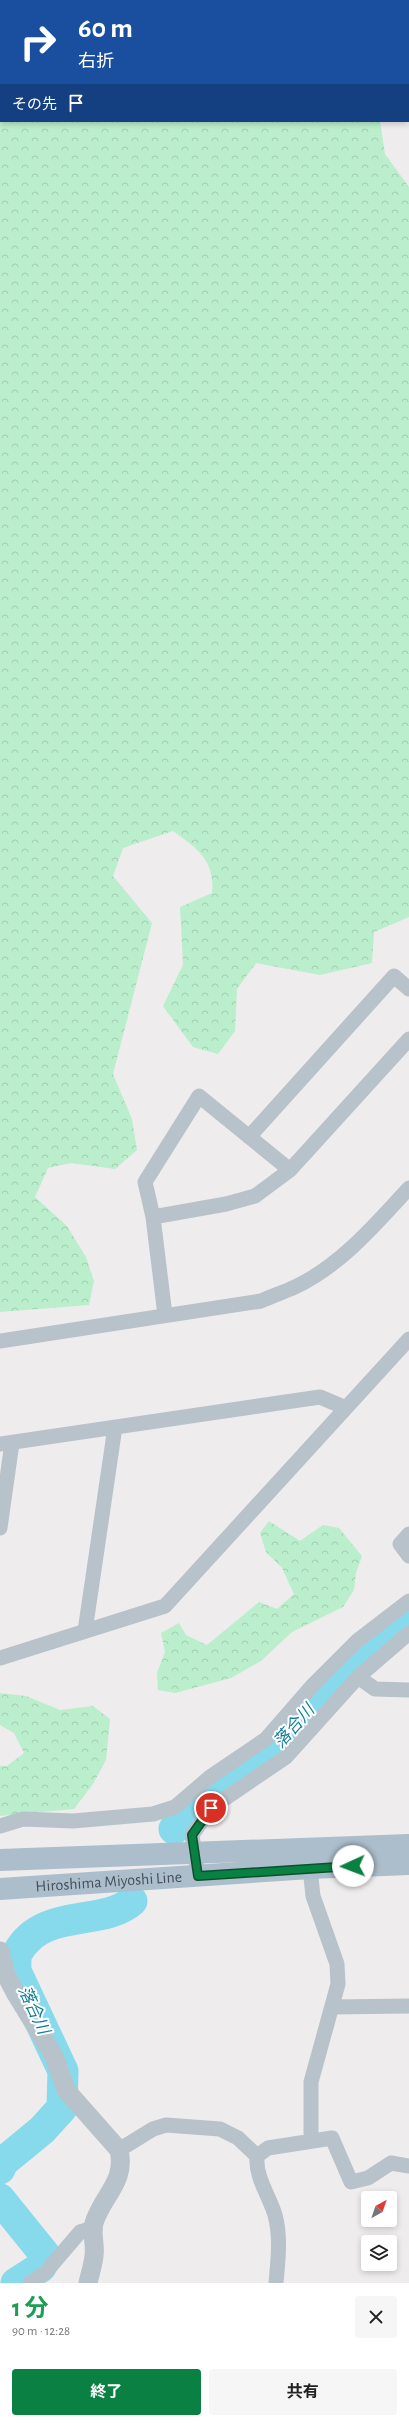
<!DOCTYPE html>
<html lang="ja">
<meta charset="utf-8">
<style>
body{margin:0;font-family:"Alegreya Sans","Noto Sans JP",sans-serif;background:#f6f6f6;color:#222;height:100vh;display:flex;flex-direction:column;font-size:15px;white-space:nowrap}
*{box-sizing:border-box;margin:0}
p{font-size:13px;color:#767676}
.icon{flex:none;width:22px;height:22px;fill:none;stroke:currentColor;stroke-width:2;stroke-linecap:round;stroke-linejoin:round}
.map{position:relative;height:2283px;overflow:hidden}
.drawer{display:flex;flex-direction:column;background:#fff;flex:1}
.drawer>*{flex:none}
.guide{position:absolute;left:0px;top:0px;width:409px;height:122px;box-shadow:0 2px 6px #0003;background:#1a4fa0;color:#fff;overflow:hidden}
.needle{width:26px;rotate:40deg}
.buttons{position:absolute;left:361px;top:2191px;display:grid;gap:8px}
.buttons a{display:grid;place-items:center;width:36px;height:36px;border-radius:4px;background:#fff;box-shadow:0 2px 6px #0003;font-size:20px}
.pin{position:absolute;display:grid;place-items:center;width:34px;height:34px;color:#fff;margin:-17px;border:2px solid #fff;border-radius:50%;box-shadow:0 1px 4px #0007}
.me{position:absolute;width:44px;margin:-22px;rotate:268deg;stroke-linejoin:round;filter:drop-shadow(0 0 3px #0008)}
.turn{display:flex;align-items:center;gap:14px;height:84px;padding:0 12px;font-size:18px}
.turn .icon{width:52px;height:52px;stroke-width:2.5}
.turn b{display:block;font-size:28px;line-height:34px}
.then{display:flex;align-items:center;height:38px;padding:0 12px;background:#0003;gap:8px;font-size:15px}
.round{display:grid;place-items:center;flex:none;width:42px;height:42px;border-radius:4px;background:#f6f6f6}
.headline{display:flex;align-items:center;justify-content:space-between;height:68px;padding:0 12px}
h1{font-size:24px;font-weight:700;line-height:30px;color:#1e9e55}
.cta{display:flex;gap:8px;margin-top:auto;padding:8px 12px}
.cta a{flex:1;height:46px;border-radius:4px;background:#0b8043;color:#fff;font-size:16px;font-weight:700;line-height:46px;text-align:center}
.cta a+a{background:#f6f6f6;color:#222}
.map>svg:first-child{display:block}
</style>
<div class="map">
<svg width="409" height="2283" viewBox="0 0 409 2283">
<defs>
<pattern id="forest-crowns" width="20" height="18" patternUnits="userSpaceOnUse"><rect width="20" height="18" fill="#baeecc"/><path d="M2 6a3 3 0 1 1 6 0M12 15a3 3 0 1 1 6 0" fill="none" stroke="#a1ceb1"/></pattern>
</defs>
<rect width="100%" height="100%" fill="#efeced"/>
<path fill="url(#forest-crowns)" d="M 0,0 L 409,0 L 408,62 L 408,1 L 1,1 L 1,121 L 380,121 L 385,154 L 409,187 L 409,917 L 374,932 L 372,963 L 320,975 L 256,963 L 237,989 L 235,1031 L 218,1054 L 193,1047 L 163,1006 L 183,965 L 180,907 L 212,893 C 216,861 196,847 173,831 L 123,848 L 113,876 L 152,923 L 113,1074 L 132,1119 L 137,1150 L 115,1169 L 71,1163 L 48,1168 L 35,1197 L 67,1226 L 86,1257 L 94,1281 L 89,1305 L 0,1312 Z
M 269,1521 L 300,1541 L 323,1525 L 339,1528 L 362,1556 L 356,1573 L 354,1590 L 343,1607 L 292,1632 L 261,1661 L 231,1678 L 175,1693 L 158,1690 L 157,1673 L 165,1652 L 161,1633 L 179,1623 L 186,1635 L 207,1645 L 259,1602 L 277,1609 L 294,1594 L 282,1568 L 266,1552 L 260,1533 Z
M 0,1693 L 26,1696 L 60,1710 L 93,1706 L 110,1719 L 106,1760 L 93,1784 L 74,1809 L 0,1816 L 0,1766 L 7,1766 L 24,1753 L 14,1733 L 0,1725 Z"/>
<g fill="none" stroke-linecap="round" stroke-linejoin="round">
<path stroke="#86daec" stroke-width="31" d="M 174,1829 L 197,1800 L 268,1755 L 316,1701 L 363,1654 L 409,1616
M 0,2169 L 3,2162 L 42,2130 L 62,2108 L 63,2071 L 16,1971 C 16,1965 15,1957 18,1952 C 43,1907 103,1927 132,1901
M 0,2199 L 46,2256 L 41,2267 L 16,2283"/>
<path stroke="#b8c2ca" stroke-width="15" d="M 249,1137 L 394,976 L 409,989
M 153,1217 L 226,1204 L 255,1196 L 290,1170 L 409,1039
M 165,1315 L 153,1217 L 145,1182 L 199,1096 L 290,1170
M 0,1341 L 261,1301 C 272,1296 284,1292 295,1287 C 340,1266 376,1224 409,1188
M 0,1444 L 320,1397 L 346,1408
M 0,1528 L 12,1443
M 409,1534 L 400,1544 L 409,1556
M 85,1631 L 115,1427
M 0,1658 L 165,1606 L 409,1339
M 358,1677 L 375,1689 L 409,1690
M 0,1826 L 23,1819 L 73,1821 L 153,1814 L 175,1807 L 210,1777 L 266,1739 L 313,1685 L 357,1641 L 409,1601
M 310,1868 L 313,1896 L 337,1964 L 338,1984 L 311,2082 L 311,2141
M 198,1876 L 192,1835 L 211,1808 L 286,1757 L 358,1677 L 409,1633
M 332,2007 L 409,2006
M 119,2150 L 153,2129 L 166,2125 L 220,2129 L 238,2138 L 257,2156
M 30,2283 L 45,2273 L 80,2232 L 93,2228
M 276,2283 C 278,2260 281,2237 275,2215 C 269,2195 255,2177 257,2156 L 268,2148 L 332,2138 L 351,2182 L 368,2178 L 391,2163 L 409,2166"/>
<path stroke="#b8c2ca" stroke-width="19" d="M 0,1951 L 6,1975 L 16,1994 L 54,2056 L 66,2090 L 119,2150 C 126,2181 105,2193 95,2220 C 90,2232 96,2244 94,2256 C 93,2265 90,2274 88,2283"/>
<g stroke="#acbdcc" stroke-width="22">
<path d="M 0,1860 L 409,1845"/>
<path id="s1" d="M 0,1889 L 310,1868 L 409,1864"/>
</g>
</g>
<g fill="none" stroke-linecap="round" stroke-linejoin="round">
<g stroke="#07532c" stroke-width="10">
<path id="route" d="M 211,1808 L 192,1835 L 198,1876 L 353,1866"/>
</g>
<use href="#route" stroke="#0b8043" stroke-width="7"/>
</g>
<g text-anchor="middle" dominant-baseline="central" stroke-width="4" stroke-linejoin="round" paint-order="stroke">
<g font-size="16" fill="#45515a" stroke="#fff">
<text stroke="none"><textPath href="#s1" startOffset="109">Hiroshima Miyoshi Line</textPath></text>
</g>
<g font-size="17" font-style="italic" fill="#0c7f97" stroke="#fff">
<text transform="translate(294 1726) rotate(-48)">落合川</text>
<text transform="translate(34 2010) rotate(65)">落合川</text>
</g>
</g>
</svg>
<div class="buttons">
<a><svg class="needle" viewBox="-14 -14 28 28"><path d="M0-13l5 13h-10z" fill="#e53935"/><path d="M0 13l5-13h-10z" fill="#767676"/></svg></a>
<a><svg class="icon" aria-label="layers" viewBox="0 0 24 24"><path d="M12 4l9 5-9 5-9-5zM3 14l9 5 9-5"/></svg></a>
</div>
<div class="pin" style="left:211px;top:1808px;background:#d93025"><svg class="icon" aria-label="arrive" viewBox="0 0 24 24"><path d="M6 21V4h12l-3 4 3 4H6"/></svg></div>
<svg class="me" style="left:353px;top:1866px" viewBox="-20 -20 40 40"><circle r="19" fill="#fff"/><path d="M0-13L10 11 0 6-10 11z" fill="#0b8043"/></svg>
<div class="guide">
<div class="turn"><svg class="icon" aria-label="right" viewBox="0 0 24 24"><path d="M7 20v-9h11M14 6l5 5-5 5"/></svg><div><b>60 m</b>右折</div></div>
<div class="then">その先<svg class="icon" aria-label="arrive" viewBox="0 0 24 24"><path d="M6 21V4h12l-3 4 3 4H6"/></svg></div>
</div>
</div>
<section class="drawer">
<div class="headline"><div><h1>1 分</h1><p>90 m · 12:28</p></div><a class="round"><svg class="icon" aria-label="close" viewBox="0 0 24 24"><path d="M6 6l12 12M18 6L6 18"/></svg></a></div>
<div class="cta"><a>終了</a><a>共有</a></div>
</section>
